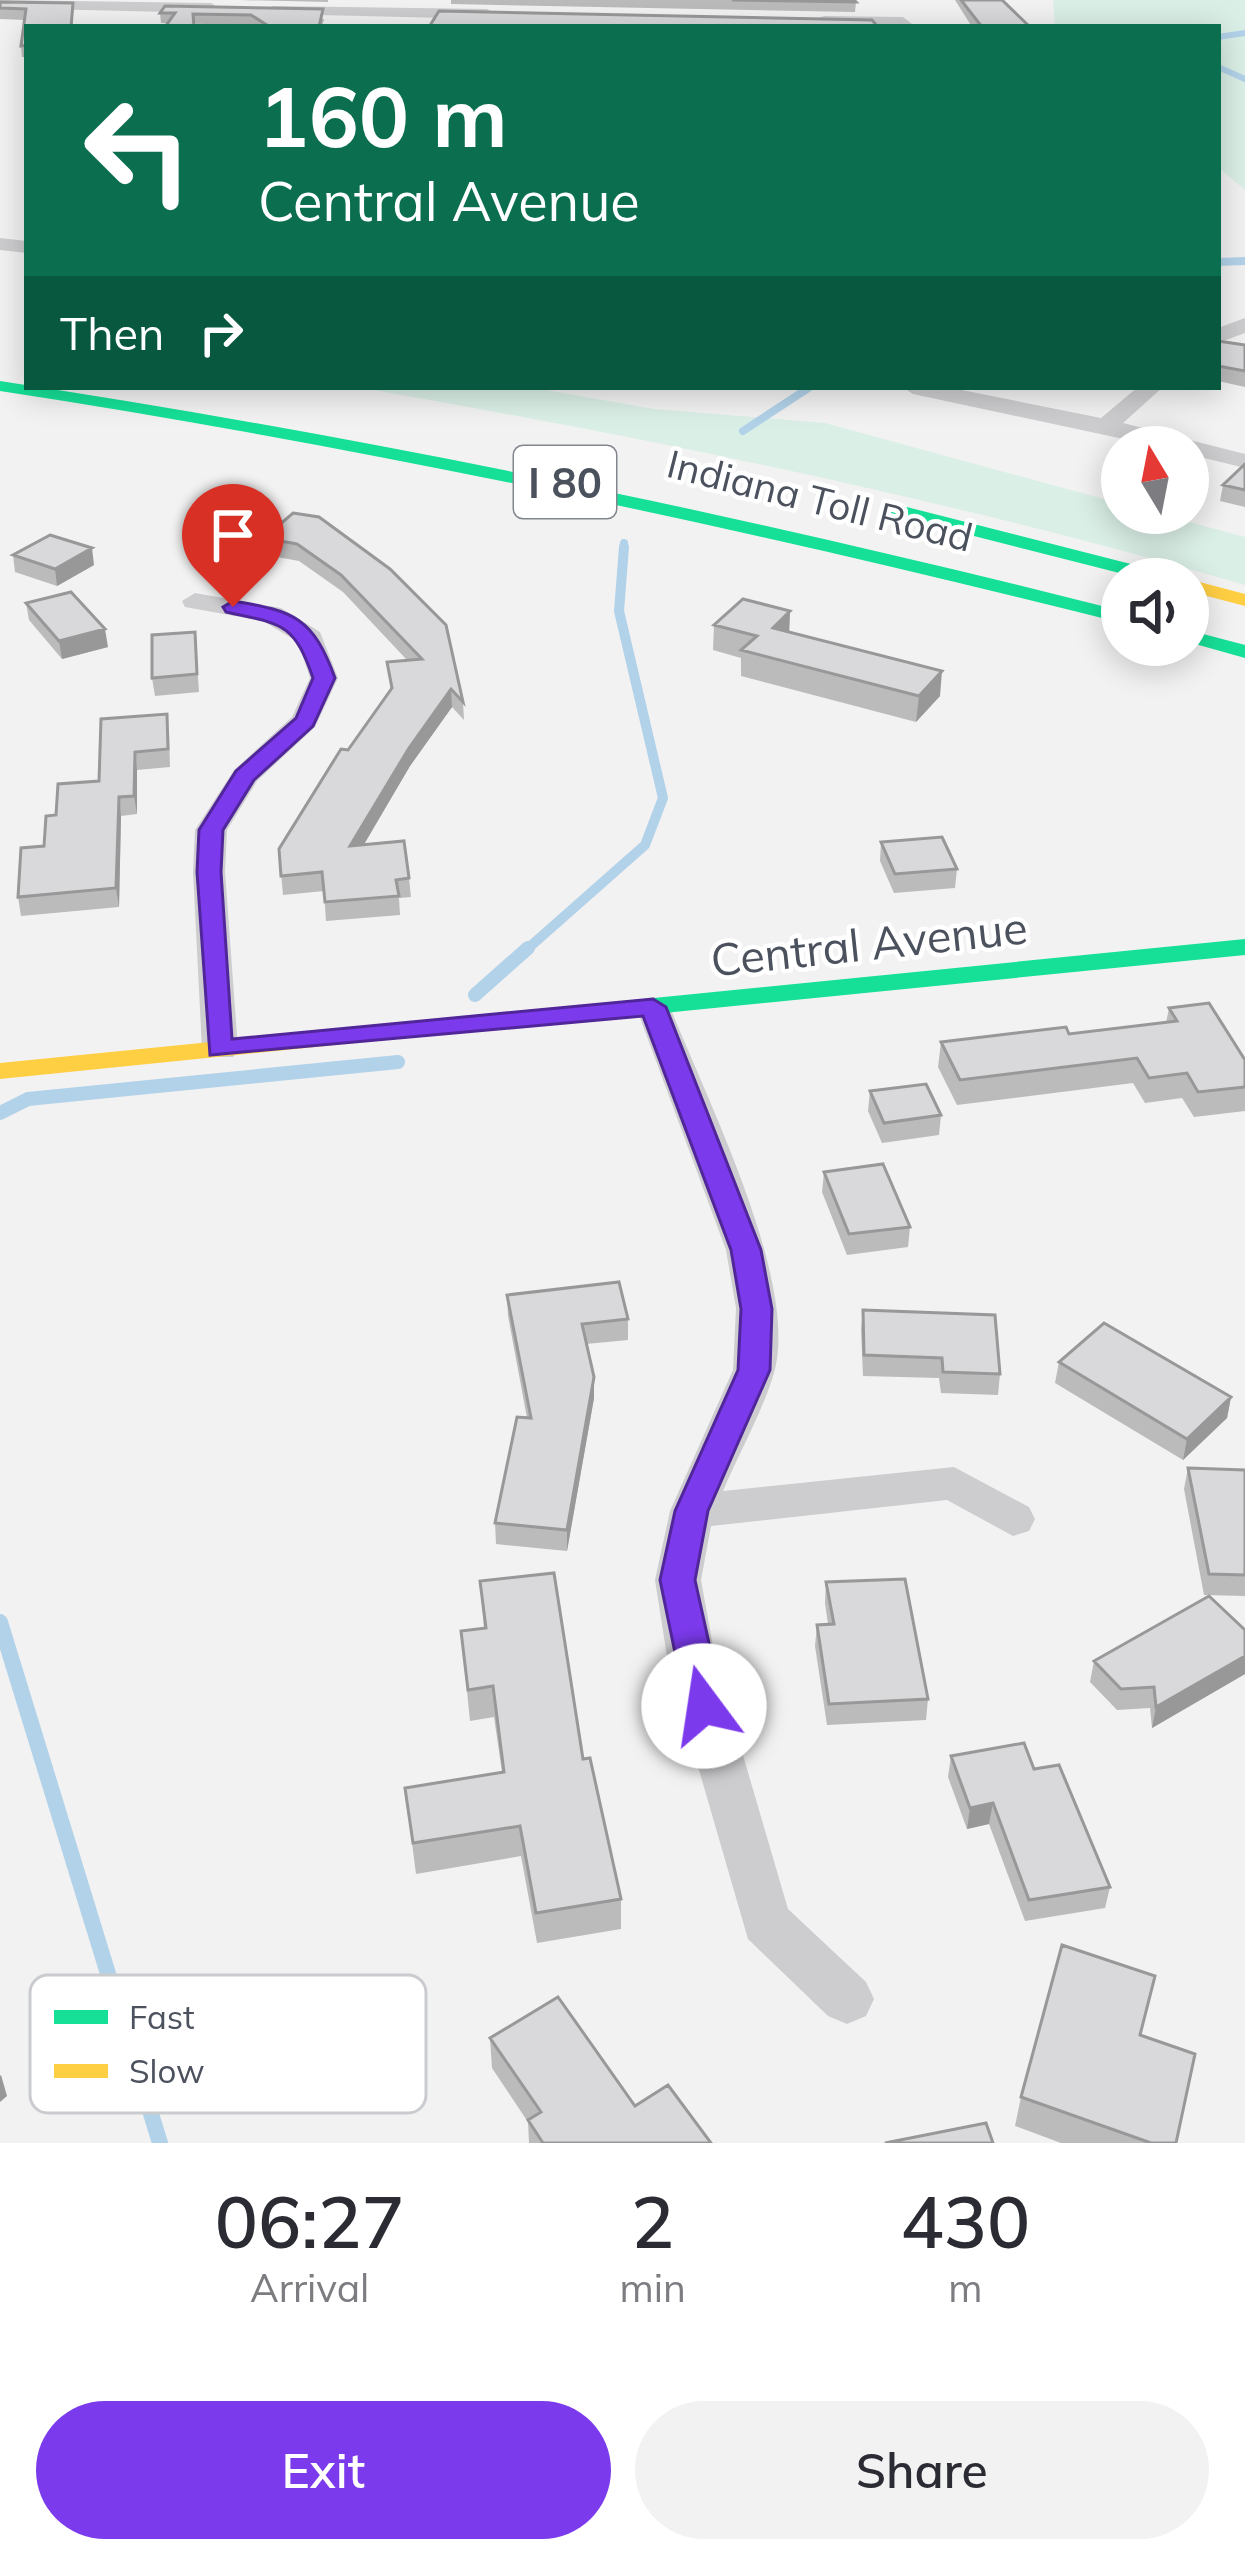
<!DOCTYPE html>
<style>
body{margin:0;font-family:Mulish,sans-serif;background:#f2f2f3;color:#2b2b33;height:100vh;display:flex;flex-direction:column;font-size:45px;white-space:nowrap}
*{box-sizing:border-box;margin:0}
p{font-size:39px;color:#7c7c81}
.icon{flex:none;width:66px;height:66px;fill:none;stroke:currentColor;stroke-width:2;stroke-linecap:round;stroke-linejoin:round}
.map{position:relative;height:2143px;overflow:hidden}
.drawer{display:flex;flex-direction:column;background:#fff;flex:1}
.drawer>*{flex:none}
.hud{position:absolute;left:24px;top:24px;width:1197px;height:366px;border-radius:0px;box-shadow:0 6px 30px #0003;background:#0b6e4f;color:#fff;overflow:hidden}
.needle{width:78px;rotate:350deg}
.tools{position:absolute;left:1101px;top:426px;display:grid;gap:24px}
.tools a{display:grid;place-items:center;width:108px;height:108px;border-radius:50%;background:#fff;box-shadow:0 6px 30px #0003;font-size:60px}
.pin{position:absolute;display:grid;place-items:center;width:102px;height:102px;color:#fff;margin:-123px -51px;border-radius:50% 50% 50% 0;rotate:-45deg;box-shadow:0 0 12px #0007}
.pin .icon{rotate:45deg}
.me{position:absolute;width:132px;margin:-66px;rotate:346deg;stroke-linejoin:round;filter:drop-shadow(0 0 9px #0008)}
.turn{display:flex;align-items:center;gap:42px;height:252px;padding:0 36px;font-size:54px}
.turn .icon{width:156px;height:156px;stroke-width:2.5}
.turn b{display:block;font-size:84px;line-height:102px}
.then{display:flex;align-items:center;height:114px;padding:0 36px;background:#0003;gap:24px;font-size:45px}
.eta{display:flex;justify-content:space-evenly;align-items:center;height:204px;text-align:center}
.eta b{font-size:72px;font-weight:600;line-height:84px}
.primary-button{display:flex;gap:24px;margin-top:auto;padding:24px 36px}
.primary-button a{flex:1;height:138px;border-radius:72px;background:#7c3aed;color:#fff;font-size:48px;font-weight:600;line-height:138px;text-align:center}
.primary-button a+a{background:#f2f2f3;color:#2b2b33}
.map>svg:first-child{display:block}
</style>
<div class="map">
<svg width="1245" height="2143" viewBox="0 0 1245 2143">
<rect width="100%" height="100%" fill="#f3f2f2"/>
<path fill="#daefe6" d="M 1053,0 L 1245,0 L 1245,190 L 1218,167 L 1218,27 L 1055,27 Z
M 356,387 L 529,387 L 654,409 L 825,423 L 1122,504 L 1122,513 L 1156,513 L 1245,537 L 1245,585 C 953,500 655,439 356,387 Z"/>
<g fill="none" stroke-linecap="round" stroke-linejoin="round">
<path stroke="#b2d2e9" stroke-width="6" d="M 1218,37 L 1245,33
M 1218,67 L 1245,79"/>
<path stroke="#b2d2e9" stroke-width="8" d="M 1218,262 L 1245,261
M 743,431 L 810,387
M 623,550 L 624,543"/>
<path stroke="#b2d2e9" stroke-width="10" d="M 525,951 L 645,845 L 663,798 L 619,611 L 624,547"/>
<path stroke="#b2d2e9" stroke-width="14" d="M 475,995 L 528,948
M 0,1113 L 28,1099 L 398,1062"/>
<path stroke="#b2d2e9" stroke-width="16" d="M 0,1622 L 160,2143"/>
<path fill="#cdcdd0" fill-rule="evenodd" d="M 0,0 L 211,3 L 219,8 L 211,13 L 0,8 Z
M 272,6 L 487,9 L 495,14 L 487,19 L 278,14 L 272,12 Z
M 824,16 L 903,17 L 916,27 L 818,24 L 818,18 Z
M 0,238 L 27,241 L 27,253 L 0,250 Z
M 1245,318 L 1245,333 L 1218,343 L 1218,328 Z
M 902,387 L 947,387 L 1101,418 L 1138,387 L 1163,387 L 1123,423 L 1245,454 L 1245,468 L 1188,454 L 1188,447 L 1161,447 L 913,394 Z
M 195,593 L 281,608 L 320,632 L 338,678 L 315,727 L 257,781 L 227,830 L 225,872 L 238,1049 L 233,1057 L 207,1057 L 202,1049 L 193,872 L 195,830 L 234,770 L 292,717 L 310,678 L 298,642 L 263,621 L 185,607 L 182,601 Z
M 653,997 L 665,1000 L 670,1007 C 705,1096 800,1282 774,1373 C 762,1413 739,1453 723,1491 L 954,1467 L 1029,1507 L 1035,1519 L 1029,1531 L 1013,1536 L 947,1500 L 711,1526 L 701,1580 L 716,1663 L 788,1909 L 866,1982 L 874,1999 L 866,2016 L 847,2024 L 828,2016 L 748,1939 L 668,1663 L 655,1580 L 670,1511 L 733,1370 L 736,1308 L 726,1250 L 636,1007 L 641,1000 Z"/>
<path fill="#16e098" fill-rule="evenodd" d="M 0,381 C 375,438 752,517 1122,611 L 1122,623 C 750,530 379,449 0,391 Z
M 891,503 L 1174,575 L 1177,579 L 1143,579 L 884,513 L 882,509 Z
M 1188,630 L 1245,645 L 1245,658 L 1188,642 Z
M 1245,939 L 1245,955 L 474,1032 L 461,1024 L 474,1016 Z"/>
<path fill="#ffcf43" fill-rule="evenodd" d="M 1188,579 L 1245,594 L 1245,606 L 1188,591 Z
M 474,1016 L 483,1018 L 487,1024 L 483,1030 L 0,1079 L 0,1063 Z"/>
</g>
<path fill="#bbbbbc" d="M 239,0 L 328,0 L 328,2 Z
M 451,0 L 854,0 L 856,2 L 855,12 L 451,4 Z
M 955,0 L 1002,0 L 1030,27 L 972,27 Z
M 0,2 L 73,3 L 73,27 L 27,27 L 27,57 L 22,57 L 21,46 L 25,20 L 0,19 Z
M 165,6 L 324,19 L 322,27 L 255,27 L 252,25 L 161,23 L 160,13 Z
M 1218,341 L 1245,345 L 1245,387 L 1218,381 Z
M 1245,464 L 1245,507 L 1220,501 L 1223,485 Z
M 293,513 L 463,702 L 464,720 L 452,707 L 410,766 L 363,845 L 409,878 L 411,897 L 399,898 L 400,915 L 326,921 L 324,891 L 283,895 L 279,849 L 391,691 L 387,662 L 407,660 L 343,592 L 299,561 L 266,555 L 264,538 Z
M 13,555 L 94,565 L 57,586 L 15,572 Z
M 26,603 L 108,647 L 62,659 L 29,620 Z
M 790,611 L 789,632 L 940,696 L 916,722 L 741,676 L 741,658 L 713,650 L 714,625 Z
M 195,632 L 199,692 L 155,696 L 152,678 Z
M 101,719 L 169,732 L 170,767 L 137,770 L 137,814 L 121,816 L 119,907 L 21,916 L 18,897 L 44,846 L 56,815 L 99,781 Z
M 881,842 L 957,869 L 955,888 L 894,893 L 880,861 Z
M 1169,1008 L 1245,1060 L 1245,1111 L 1194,1117 L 1182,1098 L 1145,1103 L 1133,1083 L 957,1105 L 938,1067 L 941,1042 L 1069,1034 L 1166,1023 Z
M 870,1091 L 941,1115 L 939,1135 L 882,1143 L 868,1111 Z
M 824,1172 L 910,1227 L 908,1247 L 847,1255 L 822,1192 Z
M 507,1295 L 628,1319 L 628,1340 L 586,1344 L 594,1398 L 567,1551 L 496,1544 L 495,1523 L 527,1418 L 508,1316 Z
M 863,1310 L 1000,1374 L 998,1395 L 941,1393 L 939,1378 L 863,1376 L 861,1330 Z
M 1059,1362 L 1231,1397 L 1227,1418 L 1183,1460 L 1055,1383 Z
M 1188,1468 L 1245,1470 L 1245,1596 L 1204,1595 L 1184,1489 Z
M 480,1581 L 583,1759 L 621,1899 L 621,1929 L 537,1943 L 521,1856 L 416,1874 L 405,1788 L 502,1772 L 494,1717 L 470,1721 L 461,1631 L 484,1629 Z
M 826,1582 L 928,1699 L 926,1720 L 827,1725 L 815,1646 L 817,1625 L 828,1624 L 825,1603 Z
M 1245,1630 L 1245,1674 L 1152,1728 L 1150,1708 L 1117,1710 L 1090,1682 L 1094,1661 Z
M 951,1756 L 1034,1769 L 1110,1887 L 1105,1908 L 1025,1921 L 989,1824 L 967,1829 L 948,1777 Z
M 1140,2035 L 1176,2143 L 1061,2143 L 1015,2126 L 1021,2097 Z
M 490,2038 L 635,2106 L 711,2143 L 529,2143 L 528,2122 L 492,2068 Z"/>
<path fill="#989899" d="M 92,548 L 94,565 L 57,586 L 55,569 Z
M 790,611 L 789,636 L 773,628 Z
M 105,629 L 108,647 L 62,659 L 59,641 Z
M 942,671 L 940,696 L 916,722 L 919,696 Z
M 451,689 L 452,707 L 410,766 L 352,865 L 350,846 L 409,748 Z
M 135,752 L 137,770 L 137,814 L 134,796 Z
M 119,797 L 121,816 L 119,907 L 116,888 Z
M 594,1377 L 594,1398 L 567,1551 L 567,1530 Z
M 1231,1397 L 1227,1418 L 1183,1460 L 1187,1439 Z
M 1245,1656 L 1245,1674 L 1152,1728 L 1156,1707 Z
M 993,1803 L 989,1824 L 967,1829 L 970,1808 Z
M 1,2075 L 7,2096 L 0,2102 L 0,2076 Z"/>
<path fill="#d9d9db" stroke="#989899" stroke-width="3" d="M 732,0 L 854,0 L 856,2 Z
M 961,0 L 1002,0 L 1030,27 L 982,27 Z
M 0,2 L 73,3 L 71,27 L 27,27 L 27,45 L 21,46 L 26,9 L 0,8 Z
M 165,6 L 323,9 L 319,27 L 270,27 L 251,15 L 193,14 L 194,27 L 165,27 L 175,13 L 160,13 Z
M 439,11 L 872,20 L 878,27 L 429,27 Z
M 1218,341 L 1245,345 L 1245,371 L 1218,366 Z
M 1245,464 L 1245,490 L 1223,485 Z
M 293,513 L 319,517 L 390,569 L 446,625 L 463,702 L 451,689 L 409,748 L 350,846 L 404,841 L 409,878 L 396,880 L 399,896 L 325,902 L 322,872 L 281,876 L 279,849 L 341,749 L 348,750 L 392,688 L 387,662 L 422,659 L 341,575 L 297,544 L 264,538 Z
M 50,535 L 92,548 L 55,569 L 13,555 Z
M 71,592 L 105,629 L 59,641 L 26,603 Z
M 743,599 L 790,611 L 773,628 L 942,671 L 919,696 L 741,650 L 757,636 L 714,625 Z
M 195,632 L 197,674 L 152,678 L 152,635 Z
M 167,714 L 168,749 L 135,752 L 134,796 L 119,797 L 116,888 L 18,897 L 21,848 L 44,846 L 46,816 L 56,815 L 58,784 L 99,781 L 101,719 Z
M 942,837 L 957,869 L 895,874 L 881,842 Z
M 1209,1003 L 1245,1060 L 1245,1087 L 1198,1092 L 1187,1073 L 1149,1078 L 1137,1058 L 960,1080 L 941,1042 L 1066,1027 L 1069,1034 L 1177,1021 L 1169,1008 Z
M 926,1084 L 941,1115 L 884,1123 L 870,1091 Z
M 883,1164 L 910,1227 L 849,1234 L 824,1172 Z
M 619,1282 L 628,1319 L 582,1324 L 594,1377 L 567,1530 L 495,1523 L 517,1417 L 531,1418 L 507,1295 Z
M 863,1310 L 995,1315 L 1000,1374 L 943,1372 L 942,1358 L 864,1355 Z
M 1104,1323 L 1231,1397 L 1187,1439 L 1059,1362 Z
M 1188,1468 L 1245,1470 L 1245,1575 L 1209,1574 Z
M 554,1573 L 583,1759 L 590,1758 L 621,1899 L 536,1913 L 520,1826 L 413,1843 L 405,1788 L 504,1772 L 493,1686 L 468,1690 L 461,1631 L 486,1628 L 480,1581 Z
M 905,1579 L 928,1699 L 829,1704 L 817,1625 L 834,1624 L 826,1582 Z
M 1209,1596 L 1245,1630 L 1245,1656 L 1156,1707 L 1154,1687 L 1121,1689 L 1094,1661 Z
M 1024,1743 L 1034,1769 L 1059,1765 L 1110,1887 L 1029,1900 L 993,1803 L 970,1808 L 951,1756 Z
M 1062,1945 L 1155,1976 L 1140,2035 L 1195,2054 L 1176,2143 L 1151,2143 L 1021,2097 Z
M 558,1997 L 635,2106 L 668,2085 L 711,2143 L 543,2143 L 528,2120 L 541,2112 L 490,2038 Z
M 986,2123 L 993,2143 L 885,2143 Z"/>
<path fill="#7c3aed" stroke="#51269a" stroke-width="3" d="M 233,601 C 295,611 313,618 335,678 L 313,726 L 254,780 L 223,830 L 221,872 L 232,1039 L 653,999 L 666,1007 L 761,1250 L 772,1309 L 770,1370 L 708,1511 L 695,1580 L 723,1706 L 717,1717 L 704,1721 L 691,1717 L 686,1706 L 660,1580 L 675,1511 L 738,1370 L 741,1309 L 731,1250 L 643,1016 L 210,1055 L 197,872 L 199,830 L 236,771 L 296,718 L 313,678 C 294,622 281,624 226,612 L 223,607 Z"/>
<g text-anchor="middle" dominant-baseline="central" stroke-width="9" stroke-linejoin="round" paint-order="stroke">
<g font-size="39" fill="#4b515d" stroke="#fff">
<text transform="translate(820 500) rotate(14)">Indiana Toll Road</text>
</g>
<rect fill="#fff" stroke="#81858e" stroke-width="3" x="514" y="446" width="102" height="72" rx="9"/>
<g font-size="42" font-weight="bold" fill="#4b515d">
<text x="565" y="482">I 80</text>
</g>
<g font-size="45" fill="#4b515d" stroke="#fff">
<text transform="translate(869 943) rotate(-6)">Central Avenue</text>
</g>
</g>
<rect x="30" y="1975" width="396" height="138" rx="18" fill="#fff" stroke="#c9cbce" stroke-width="3"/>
<rect x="54" y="2010" width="54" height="14" fill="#16e098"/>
<rect x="54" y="2064" width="54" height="14" fill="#ffcf43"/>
<g font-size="33" fill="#4b515d">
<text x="129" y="2029">Fast</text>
<text x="129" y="2083">Slow</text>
</g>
</svg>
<div class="tools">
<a><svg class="needle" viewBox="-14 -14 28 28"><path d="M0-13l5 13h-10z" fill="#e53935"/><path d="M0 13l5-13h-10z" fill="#7c7c81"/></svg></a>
<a><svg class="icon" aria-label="sound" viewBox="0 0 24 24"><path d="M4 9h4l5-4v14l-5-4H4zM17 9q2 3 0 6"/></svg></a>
</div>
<div class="pin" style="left:233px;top:607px;background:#d93025"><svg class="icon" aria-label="arrive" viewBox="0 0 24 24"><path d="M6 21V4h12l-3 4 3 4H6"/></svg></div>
<svg class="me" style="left:704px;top:1706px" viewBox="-20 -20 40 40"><circle r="19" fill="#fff"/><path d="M0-13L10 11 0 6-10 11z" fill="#7c3aed"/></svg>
<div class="hud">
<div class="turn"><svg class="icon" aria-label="left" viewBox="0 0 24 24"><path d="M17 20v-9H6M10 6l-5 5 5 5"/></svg><div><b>160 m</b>Central Avenue</div></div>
<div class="then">Then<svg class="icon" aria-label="right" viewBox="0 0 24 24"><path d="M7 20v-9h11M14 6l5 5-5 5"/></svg></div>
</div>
</div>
<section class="drawer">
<div class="eta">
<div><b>06:27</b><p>Arrival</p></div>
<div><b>2</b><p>min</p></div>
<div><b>430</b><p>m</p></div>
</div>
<div class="primary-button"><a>Exit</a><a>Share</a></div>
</section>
